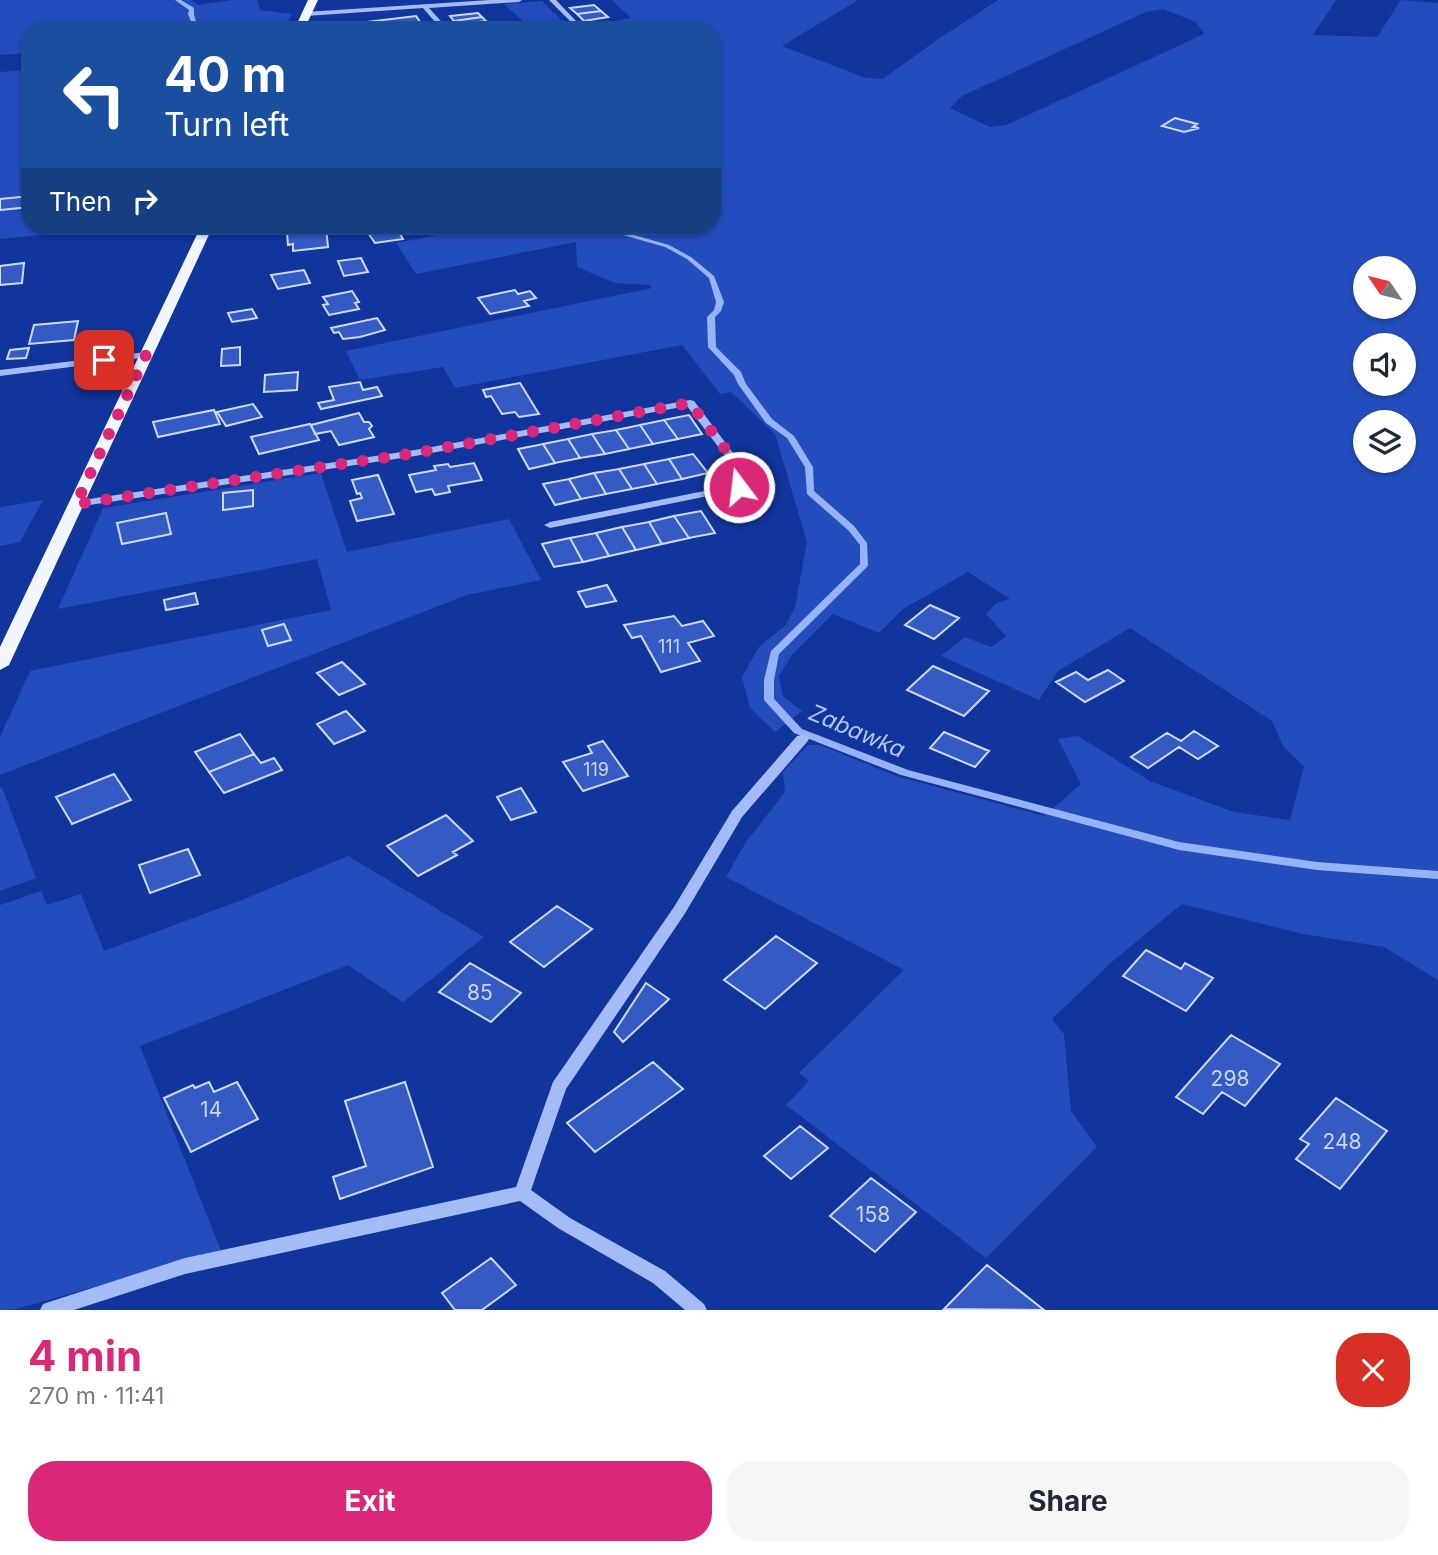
<!DOCTYPE html>
<meta charset="utf-8">
<style>
body{margin:0;font-family:Inter,sans-serif;background:#f6f6f7;color:#1f2937;height:100vh;display:flex;flex-direction:column;font-size:26px;white-space:nowrap}
*{box-sizing:border-box;margin:0}
p{font-size:23px;color:#747a83}
.icon{flex:none;width:38px;height:38px;fill:none;stroke:currentColor;stroke-width:2;stroke-linecap:round;stroke-linejoin:round}
.map{position:relative;height:1310px;overflow:hidden}
.drawer{display:flex;flex-direction:column;background:#fff;flex:1}
.drawer>*{flex:none}
.guide{position:absolute;left:21px;top:21px;width:700px;height:214px;border-radius:28px;box-shadow:0 2px 5px #0004;background:#1a4fa0;color:#fff;overflow:hidden}
.needle{width:46px;rotate:305deg}
.fabs{position:absolute;left:1353px;top:256px;display:grid;gap:14px}
.fabs a{display:grid;place-items:center;width:63px;height:63px;border-radius:50%;background:#fff;box-shadow:0 2px 5px #0004;font-size:35px}
.pin{position:absolute;display:grid;place-items:center;width:60px;height:60px;color:#fff;margin:-30px;border-radius:14px;box-shadow:0 4px 10px #0006}
.me{position:absolute;width:77px;margin:-38px;rotate:345deg;stroke-linejoin:round;filter:drop-shadow(0 0 5px #0008)}
.turn{display:flex;align-items:center;gap:24px;height:147px;padding:0 28px;font-size:32px}
.turn .icon{width:91px;height:91px;stroke-width:2.5}
.turn b{display:block;font-size:49px;line-height:60px}
.then{display:flex;align-items:center;height:66px;padding:0 28px;background:#0003;gap:14px;font-size:26px}
.round{display:grid;place-items:center;flex:none;width:74px;height:74px;border-radius:28px;background:#f6f6f7}
.overview{display:flex;align-items:center;justify-content:space-between;height:119px;padding:0 28px}
h1{font-size:42px;font-weight:700;line-height:52px;color:#db2777}
.cta{display:flex;gap:14px;margin-top:auto;padding:14px 28px}
.cta a{flex:1;height:80px;border-radius:28px;background:#db2777;color:#fff;font-size:28px;font-weight:700;line-height:80px;text-align:center}
.cta a+a{background:#f6f6f7;color:#1f2937}
.map>svg:first-child{display:block}
</style>
<div class="map">
<svg width="1438" height="1310" viewBox="0 0 1438 1310">
<rect width="100%" height="100%" fill="#10359d"/>
<path fill="#234dbc" fill-rule="evenodd" d="M 0,0 L 191,0 L 198,5 L 232,0 L 257,0 L 260,10 L 292,14 L 283,30 L 30,30 L 30,53 L 0,55 Z
M 612,0 L 858,0 L 782,46 L 866,78 L 883,79 L 934,42 L 998,0 L 1336,0 L 1313,35 L 1377,37 L 1401,0 L 1438,3 L 1438,980 L 1384,947 L 1303,934 L 1182,904 L 1114,960 L 1052,1019 L 1064,1034 L 1071,1111 L 1097,1147 L 986,1258 L 786,1105 L 809,1081 L 799,1073 L 904,970 L 726,877 L 746,842 L 785,792 L 783,772 L 808,745 L 820,745 L 896,776 L 1044,816 L 1081,784 L 1058,739 L 1078,736 L 1150,781 L 1234,812 L 1290,820 L 1304,767 L 1283,746 L 1272,721 L 1130,628 L 1058,671 L 1039,700 L 941,656 L 965,637 L 991,647 L 1006,636 L 986,614 L 996,603 L 1010,599 L 968,572 L 903,609 L 879,633 L 833,614 L 792,655 L 779,676 L 783,696 L 802,711 L 775,732 L 750,708 L 742,677 L 759,647 L 786,625 L 795,607 L 807,542 L 775,434 L 731,392 L 720,394 L 682,345 L 455,388 L 443,367 L 360,380 L 346,351 L 652,288 L 650,285 L 615,283 L 577,267 L 576,242 L 416,274 L 396,243 L 484,226 L 712,226 L 712,30 L 533,30 L 504,4 L 542,1 L 570,28 L 631,18 ZM 1163,9 L 1196,22 L 1204,34 L 1006,125 L 990,127 L 950,108 L 962,96 L 1146,12 ZM 1365,268 L 1404,268 L 1404,306 L 1365,306 ZM 1365,345 L 1404,345 L 1404,383 L 1365,383 ZM 1365,422 L 1404,422 L 1404,460 L 1365,460 Z
M 30,70 L 30,119 L 27,133 L 30,133 L 30,226 L 134,226 L 0,239 L 0,72 Z
M 321,473 L 347,552 L 509,519 L 541,580 L 467,595 L 0,775 L 0,737 L 30,671 L 331,610 L 317,559 L 58,609 L 103,508 Z
M 43,500 L 20,542 L 0,546 L 0,507 Z
M 2,787 L 36,878 L 0,891 L 0,788 Z
M 348,856 L 484,937 L 403,1002 L 348,965 L 140,1046 L 221,1251 L 13,1310 L 0,1310 L 0,905 L 41,891 L 47,905 L 81,894 L 104,951 L 242,900 Z"/>
<g fill="none" stroke-linecap="round" stroke-linejoin="round">
<path fill="#97b3f8" fill-rule="evenodd" d="M 175,0 L 181,0 L 194,8 L 194,14 L 196,22 L 247,30 L 232,30 L 192,24 L 188,14 L 189,10 Z
M 611,226 L 618,226 L 627,233 L 669,245 L 691,257 L 714,276 L 724,302 L 721,311 L 715,317 L 716,347 L 741,372 L 746,384 L 772,419 L 794,436 L 813,467 L 814,491 L 854,526 L 867,543 L 868,565 L 867,567 L 779,654 L 774,680 L 774,699 L 802,729 L 908,770 L 1179,842 L 1317,862 L 1438,871 L 1438,879 L 1317,870 L 1179,850 L 901,775 L 794,733 L 764,700 L 764,680 L 771,651 L 860,564 L 860,545 L 848,530 L 807,494 L 805,467 L 787,438 L 766,423 L 738,384 L 734,375 L 708,347 L 707,317 L 714,310 L 716,302 L 709,278 L 687,259 L 665,247 L 623,235 Z"/>
</g>
<path fill="#345bc3" stroke="#cedbfe" stroke-width="2" d="M 594,5 L 601,11 L 577,14 L 570,8 Z
M 601,11 L 608,17 L 584,21 L 577,14 Z
M 478,13 L 482,17 L 454,21 L 450,16 Z
M 416,16 L 425,29 L 371,30 L 366,22 Z
M 482,17 L 486,21 L 458,25 L 454,21 Z
M 486,21 L 490,25 L 461,29 L 458,25 Z
M 1175,118 L 1197,124 L 1193,127 L 1199,128 L 1184,132 L 1162,126 Z
M 30,196 L 30,207 L 0,210 L 0,199 Z
M 406,226 L 397,229 L 403,239 L 375,243 L 364,227 Z
M 326,227 L 328,247 L 293,251 L 293,244 L 288,245 L 287,234 L 297,233 L 296,229 Z
M 361,258 L 368,272 L 344,276 L 338,261 Z
M 24,263 L 22,283 L 0,285 L 0,266 Z
M 304,270 L 310,283 L 278,289 L 271,275 Z
M 515,290 L 518,294 L 530,291 L 536,298 L 524,301 L 529,306 L 490,314 L 478,298 Z
M 352,291 L 359,302 L 355,303 L 359,309 L 329,315 L 323,305 L 328,304 L 323,297 Z
M 252,309 L 257,318 L 232,322 L 228,313 Z
M 377,318 L 385,330 L 360,337 L 343,339 L 339,332 L 334,333 L 331,328 Z
M 78,321 L 74,340 L 29,344 L 34,325 Z
M 240,347 L 240,365 L 221,366 L 222,349 Z
M 29,348 L 26,358 L 7,359 L 10,350 Z
M 298,372 L 297,390 L 264,392 L 265,375 Z
M 360,382 L 363,390 L 377,387 L 382,396 L 321,409 L 318,403 L 334,400 L 329,387 Z
M 520,383 L 539,414 L 519,417 L 515,412 L 502,414 L 491,396 L 486,397 L 483,390 Z
M 253,404 L 262,417 L 226,426 L 217,412 Z
M 214,410 L 220,424 L 158,437 L 153,422 Z
M 359,413 L 364,422 L 369,422 L 372,426 L 369,429 L 374,437 L 339,445 L 331,431 L 315,434 L 311,425 Z
M 689,415 L 702,434 L 678,439 L 664,420 Z
M 664,420 L 678,439 L 653,444 L 640,425 Z
M 310,424 L 319,440 L 259,454 L 251,437 Z
M 640,425 L 653,444 L 629,449 L 616,430 Z
M 616,430 L 629,449 L 605,454 L 592,434 Z
M 592,434 L 605,454 L 580,458 L 568,439 Z
M 568,439 L 580,458 L 555,463 L 543,444 Z
M 543,444 L 555,463 L 529,469 L 518,449 Z
M 693,454 L 708,473 L 682,479 L 669,459 Z
M 669,459 L 682,479 L 657,484 L 644,464 Z
M 474,463 L 482,480 L 448,486 L 450,492 L 435,495 L 432,489 L 416,492 L 409,475 L 436,470 L 434,466 L 448,464 L 450,467 Z
M 644,464 L 657,484 L 632,489 L 619,469 Z
M 619,469 L 632,489 L 606,494 L 594,473 Z
M 594,473 L 606,494 L 581,499 L 569,479 Z
M 378,475 L 394,514 L 357,521 L 350,501 L 362,498 L 360,493 L 357,494 L 352,480 Z
M 569,479 L 581,499 L 555,505 L 543,484 Z
M 253,490 L 253,506 L 223,510 L 223,493 Z
M 701,511 L 715,533 L 689,538 L 674,516 Z
M 166,513 L 171,534 L 122,544 L 117,523 Z
M 674,516 L 689,538 L 662,544 L 649,522 Z
M 649,522 L 662,544 L 636,550 L 622,527 Z
M 622,527 L 636,550 L 609,556 L 596,533 Z
M 596,533 L 609,556 L 583,562 L 570,538 Z
M 570,538 L 583,562 L 554,567 L 542,544 Z
M 607,585 L 616,601 L 586,607 L 578,592 Z
M 195,593 L 198,604 L 166,610 L 164,600 Z
M 930,605 L 959,618 L 934,639 L 905,625 Z
M 674,616 L 682,626 L 703,621 L 714,636 L 688,643 L 700,661 L 661,672 L 641,636 L 632,638 L 624,625 Z
M 284,624 L 291,640 L 268,646 L 262,630 Z
M 342,662 L 365,684 L 339,695 L 317,673 Z
M 933,666 L 989,691 L 964,716 L 907,690 Z
M 1108,670 L 1124,681 L 1085,702 L 1056,682 L 1076,672 L 1088,680 Z
M 346,711 L 365,731 L 334,744 L 317,724 Z
M 1194,731 L 1218,746 L 1198,759 L 1179,747 L 1148,768 L 1131,757 L 1167,733 L 1181,741 Z
M 944,732 L 989,751 L 975,767 L 930,748 Z
M 240,734 L 254,754 L 209,772 L 195,752 Z
M 603,741 L 628,776 L 583,791 L 563,762 L 592,753 L 588,746 Z
M 254,754 L 261,763 L 274,758 L 282,770 L 224,793 L 209,772 Z
M 114,774 L 131,800 L 72,824 L 56,797 Z
M 521,788 L 536,812 L 511,820 L 497,797 Z
M 446,815 L 473,841 L 453,852 L 457,855 L 418,876 L 387,846 Z
M 188,849 L 200,875 L 150,893 L 139,865 Z
M 557,906 L 592,929 L 544,967 L 510,942 Z
M 776,936 L 817,963 L 765,1009 L 724,980 Z
M 1146,950 L 1181,969 L 1185,963 L 1213,978 L 1186,1011 L 1123,976 Z
M 470,963 L 521,993 L 491,1022 L 439,992 Z
M 646,983 L 669,999 L 623,1042 L 614,1032 Z
M 1231,1035 L 1280,1064 L 1245,1106 L 1222,1092 L 1203,1114 L 1176,1097 Z
M 653,1062 L 683,1089 L 595,1152 L 567,1123 Z
M 209,1082 L 214,1092 L 237,1082 L 258,1119 L 191,1152 L 164,1098 L 193,1085 L 195,1088 Z
M 405,1082 L 433,1167 L 340,1199 L 333,1177 L 366,1166 L 345,1101 Z
M 1336,1098 L 1387,1131 L 1340,1189 L 1296,1159 L 1309,1144 L 1300,1139 Z
M 800,1126 L 828,1148 L 791,1179 L 764,1156 Z
M 871,1178 L 916,1212 L 875,1252 L 830,1216 Z
M 491,1258 L 516,1285 L 482,1310 L 455,1310 L 442,1293 Z
M 987,1265 L 1044,1310 L 944,1309 Z"/>
<g fill="none" stroke-linecap="round" stroke-linejoin="round">
<path fill="#a5bbf5" fill-rule="evenodd" d="M 490,0 L 522,0 L 519,2 L 429,8 L 449,30 L 442,30 L 423,8 L 306,16 L 303,14 L 306,12 Z
M 549,0 L 556,0 L 577,22 L 577,24 L 573,24 Z
M 146,352 L 149,353 L 149,357 L 0,376 L 0,370 Z
M 690,400 L 694,401 L 746,470 L 743,489 L 550,528 L 544,525 L 550,522 L 734,485 L 736,470 L 687,406 L 415,456 L 76,507 L 71,504 L 76,501 L 415,450 Z
M 802,735 L 807,736 L 809,739 L 807,742 L 742,817 L 684,915 L 566,1089 L 531,1190 L 570,1218 L 665,1271 L 704,1304 L 707,1310 L 685,1310 L 653,1283 L 558,1228 L 520,1201 L 185,1274 L 74,1310 L 40,1310 L 43,1304 L 49,1302 L 185,1258 L 516,1187 L 553,1082 L 674,907 L 732,811 L 797,736 Z"/>
<path fill="#f3f6ff" fill-rule="evenodd" d="M 308,0 L 318,0 L 304,30 L 294,30 Z
M 201,226 L 213,226 L 9,665 L 0,670 L 0,647 Z"/>
</g>
<g fill="none" stroke-linecap="round" stroke-linejoin="round">
<path stroke="#db2777" stroke-width="12" stroke-dasharray="0 21.6" d="M 104,360 L 146,355 L 76,504 L 415,453 L 690,403 L 741,470 L 739,487"/>
</g>
<g text-anchor="middle" dominant-baseline="central" stroke-width="5" stroke-linejoin="round" paint-order="stroke">
<g font-size="18" fill="#ccd6f0">
<text x="669" y="646">111</text>
<text x="596" y="769">119</text>
</g>
<g font-size="21" fill="#ccd6f0">
<text x="480" y="992">85</text>
<text x="1230" y="1078">298</text>
<text x="211" y="1109">14</text>
<text x="1342" y="1141">248</text>
<text x="873" y="1214">158</text>
</g>
<g font-size="23" font-style="italic" fill="#b2c6fb" stroke="#10359d">
<text transform="translate(857 731) rotate(23)">Zabawka</text>
</g>
</g>
</svg>
<div class="fabs">
<a><svg class="needle" viewBox="-14 -14 28 28"><path d="M0-13l5 13h-10z" fill="#e53935"/><path d="M0 13l5-13h-10z" fill="#747a83"/></svg></a>
<a><svg class="icon" aria-label="sound" viewBox="0 0 24 24"><path d="M4 9h4l5-4v14l-5-4H4zM17 9q2 3 0 6"/></svg></a>
<a><svg class="icon" aria-label="layers" viewBox="0 0 24 24"><path d="M12 4l9 5-9 5-9-5zM3 14l9 5 9-5"/></svg></a>
</div>
<div class="pin" style="left:104px;top:360px;background:#d93025"><svg class="icon" aria-label="arrive" viewBox="0 0 24 24"><path d="M6 21V4h12l-3 4 3 4H6"/></svg></div>
<svg class="me" style="left:739px;top:487px" viewBox="-20 -20 40 40"><circle r="17" fill="#db2777" stroke="#fff" stroke-width="3"/><path d="M0-11L8 9 0 5-8 9z" fill="#fff"/></svg>
<div class="guide">
<div class="turn"><svg class="icon" aria-label="left" viewBox="0 0 24 24"><path d="M17 20v-9H6M10 6l-5 5 5 5"/></svg><div><b>40 m</b>Turn left</div></div>
<div class="then">Then<svg class="icon" aria-label="right" viewBox="0 0 24 24"><path d="M7 20v-9h11M14 6l5 5-5 5"/></svg></div>
</div>
</div>
<section class="drawer">
<div class="overview"><div><h1>4 min</h1><p>270 m · 11:41</p></div><a class="round" style="background:#d93025;color:#fff"><svg class="icon" aria-label="close" viewBox="0 0 24 24"><path d="M6 6l12 12M18 6L6 18"/></svg></a></div>
<div class="cta"><a>Exit</a><a>Share</a></div>
</section>
